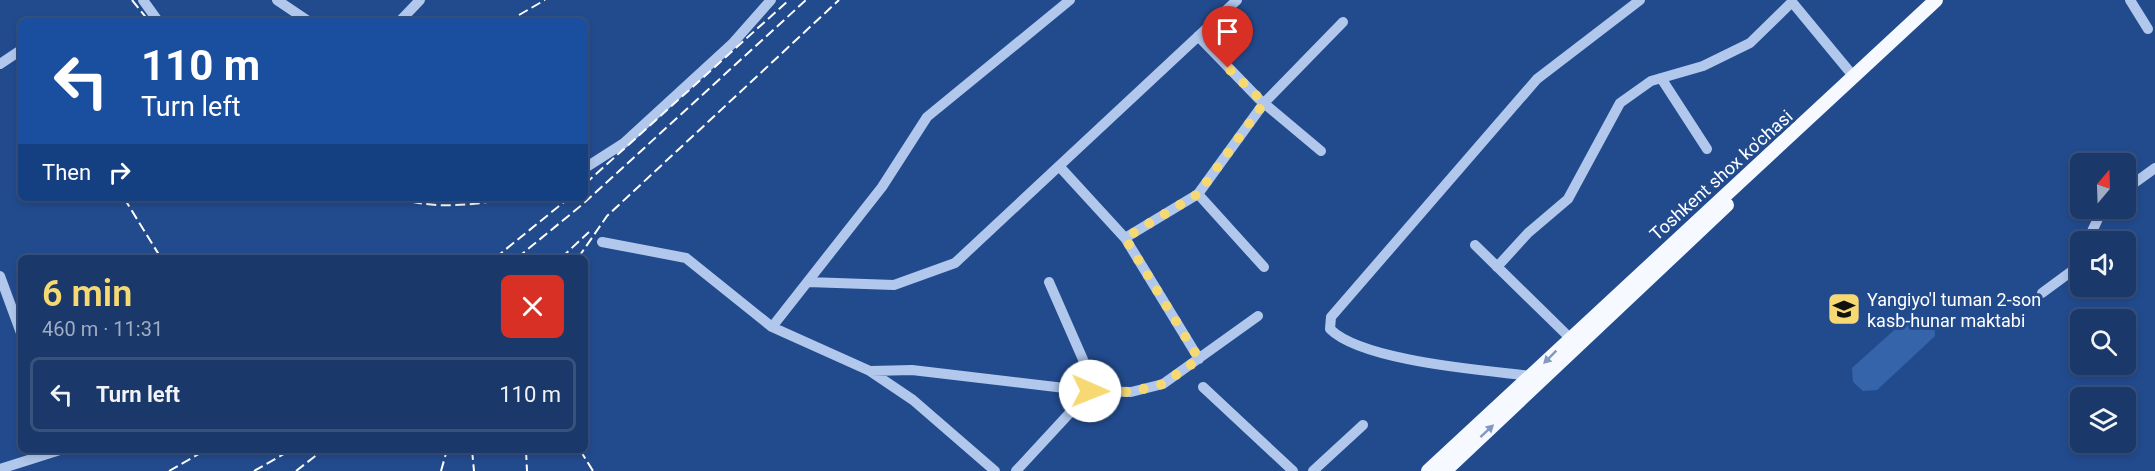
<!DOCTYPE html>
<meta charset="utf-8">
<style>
body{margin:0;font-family:Roboto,sans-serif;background:#233f70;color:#f1f3f6;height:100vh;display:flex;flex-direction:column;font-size:22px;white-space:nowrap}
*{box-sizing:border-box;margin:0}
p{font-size:20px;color:#9facc1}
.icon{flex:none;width:33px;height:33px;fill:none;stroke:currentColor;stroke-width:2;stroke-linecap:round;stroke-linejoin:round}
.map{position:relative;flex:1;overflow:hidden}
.panel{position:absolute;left:18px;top:255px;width:570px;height:198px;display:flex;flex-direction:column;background:#1a386a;border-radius:9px;box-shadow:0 3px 9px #0003,0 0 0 2px #38527e}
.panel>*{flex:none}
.top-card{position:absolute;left:18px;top:18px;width:570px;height:183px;border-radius:9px;box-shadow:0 3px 9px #0003,0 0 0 2px #38527e;background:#1a4fa0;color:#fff;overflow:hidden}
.needle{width:39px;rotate:19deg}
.tools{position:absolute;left:2070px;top:153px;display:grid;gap:12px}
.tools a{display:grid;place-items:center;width:66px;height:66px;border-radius:9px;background:#1a386a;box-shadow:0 3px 9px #0003,0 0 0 2px #38527e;font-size:30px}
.pin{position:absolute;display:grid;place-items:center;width:51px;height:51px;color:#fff;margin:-62px -26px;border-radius:50% 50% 50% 0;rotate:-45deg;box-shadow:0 0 6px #0007}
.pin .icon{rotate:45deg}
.me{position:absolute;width:66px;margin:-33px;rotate:91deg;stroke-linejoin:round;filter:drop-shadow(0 0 4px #0008)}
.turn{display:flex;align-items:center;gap:21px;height:126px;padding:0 24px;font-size:27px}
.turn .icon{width:78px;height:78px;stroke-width:2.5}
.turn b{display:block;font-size:42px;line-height:51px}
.then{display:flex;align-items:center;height:57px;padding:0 24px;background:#0003;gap:12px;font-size:22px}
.round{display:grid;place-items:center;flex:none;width:63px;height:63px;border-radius:9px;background:#233f70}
.head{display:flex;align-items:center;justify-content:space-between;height:102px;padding:0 24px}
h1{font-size:36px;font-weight:600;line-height:45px;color:#f7d973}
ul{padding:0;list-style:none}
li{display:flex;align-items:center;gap:18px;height:75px;margin:0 12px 9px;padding:0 12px;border:3px solid #38527e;border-radius:9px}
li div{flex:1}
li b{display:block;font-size:22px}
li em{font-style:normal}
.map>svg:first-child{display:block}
</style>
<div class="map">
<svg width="2155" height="471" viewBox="0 0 2155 471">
<rect width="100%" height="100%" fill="#224b8e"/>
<path fill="#3664ab" d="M 1924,314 L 1934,323 L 1935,336 L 1877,390 L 1863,391 L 1853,382 L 1852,368 L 1911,315 Z"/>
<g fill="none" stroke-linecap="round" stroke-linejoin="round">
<path stroke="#b1c8ec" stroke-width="10" d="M 143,0 L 158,21
M 277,0 L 308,21
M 2130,0 L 2148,29
M 400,21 L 420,0
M 1198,36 L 1259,99 L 1321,151
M 0,64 L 18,52
M 1661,78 L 1707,149
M 1059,166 L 1125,238 L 1199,359
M 585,168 L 624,143 L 732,44 L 771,0
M 2126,189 L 2155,168
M 1198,194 L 1264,267
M 1125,238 L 1198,194 L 1264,103 L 1343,22
M 602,242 L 686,258 L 772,327 L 870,371 L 913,400 L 995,471
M 2087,242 L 2103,208
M 1475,245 L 1569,337
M 1497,267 L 1528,233 L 1568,199 L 1620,103 L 1651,81 L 1703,66 L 1750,43 L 1792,2 L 1854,77
M 0,276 L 21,333
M 808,282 L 894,285 L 955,263 L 1237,0
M 2042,293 L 2080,265
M 772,327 L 882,187 L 927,117 L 1070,0
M 871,371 L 912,370 L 1090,391 L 1131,392 L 1163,384 L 1258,316
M 1531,376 C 1482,370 1362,361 1330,329 L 1331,317 L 1537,79 L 1640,0
M 1203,387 L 1293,471
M 0,469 L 60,450
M 1016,471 L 1090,391 L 1092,380 L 1049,282
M 1313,471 L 1363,425"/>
<path stroke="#f6f9ff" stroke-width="14" d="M 1428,471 L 1936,0
M 1445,471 L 1727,205"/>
<path stroke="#fff" stroke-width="2" stroke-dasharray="10 4.5" stroke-linecap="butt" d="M 132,0 L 149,21
M 519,15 L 545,0
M 585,184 L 789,0
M 124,198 L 161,258
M 398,198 C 434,210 475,205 512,198
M 495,258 L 569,198
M 517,258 L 583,204 L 806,0
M 561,258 L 589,232
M 578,258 L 607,216 L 839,0
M 472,450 L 474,471
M 526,450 L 527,471
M 580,450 L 593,471
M 169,471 L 206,450
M 254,471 L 291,450
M 296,471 L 323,450
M 441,471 L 447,450"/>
</g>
<defs><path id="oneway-solid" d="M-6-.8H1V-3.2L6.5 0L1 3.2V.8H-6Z" transform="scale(1.5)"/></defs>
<g fill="#8199c1">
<use href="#oneway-solid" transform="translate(1550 357) rotate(135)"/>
<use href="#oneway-solid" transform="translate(1487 431) rotate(-43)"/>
</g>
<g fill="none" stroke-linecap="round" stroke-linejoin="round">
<path stroke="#f7d973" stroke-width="10" stroke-dasharray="0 18" d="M 1090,391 L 1131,392 L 1163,384 L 1199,359 L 1125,238 L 1198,194 L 1264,103 L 1228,68"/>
</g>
<defs>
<g id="university-square" transform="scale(1.725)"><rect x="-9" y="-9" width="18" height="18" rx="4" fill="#f7d973" stroke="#224b8e"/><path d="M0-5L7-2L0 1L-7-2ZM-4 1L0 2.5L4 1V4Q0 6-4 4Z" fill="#111"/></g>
</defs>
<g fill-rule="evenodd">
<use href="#university-square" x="1844" y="309"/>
</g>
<g text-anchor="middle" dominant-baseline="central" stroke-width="6" stroke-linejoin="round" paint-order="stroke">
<g font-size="18" fill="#fff" stroke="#224b8e">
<text transform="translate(1721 175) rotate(-42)">Toshkent shox ko'chasi</text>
</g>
<g font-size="18" fill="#fff" stroke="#224b8e" text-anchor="start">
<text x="1867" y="299">Yangiyo'l tuman 2-son<tspan x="1867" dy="21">kasb-hunar maktabi</tspan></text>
</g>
</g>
</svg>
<div class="tools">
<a><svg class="needle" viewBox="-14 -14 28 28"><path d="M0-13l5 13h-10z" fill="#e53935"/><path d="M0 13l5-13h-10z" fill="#9facc1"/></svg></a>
<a><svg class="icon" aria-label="sound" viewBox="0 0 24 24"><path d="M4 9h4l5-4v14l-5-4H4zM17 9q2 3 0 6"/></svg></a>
<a><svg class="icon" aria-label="search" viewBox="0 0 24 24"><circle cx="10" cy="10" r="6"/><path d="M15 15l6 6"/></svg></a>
<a><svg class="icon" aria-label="layers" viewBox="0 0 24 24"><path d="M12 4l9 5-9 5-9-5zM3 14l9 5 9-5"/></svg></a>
</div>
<div class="pin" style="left:1228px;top:68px;background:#d93025"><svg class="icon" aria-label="arrive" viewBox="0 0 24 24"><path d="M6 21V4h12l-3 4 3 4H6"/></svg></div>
<svg class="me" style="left:1090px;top:391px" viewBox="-20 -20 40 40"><circle r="19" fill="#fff"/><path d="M0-13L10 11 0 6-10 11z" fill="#f7d973"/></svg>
<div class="top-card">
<div class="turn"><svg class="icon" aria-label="left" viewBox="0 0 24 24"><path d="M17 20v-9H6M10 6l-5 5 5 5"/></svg><div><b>110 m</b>Turn left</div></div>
<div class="then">Then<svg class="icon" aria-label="right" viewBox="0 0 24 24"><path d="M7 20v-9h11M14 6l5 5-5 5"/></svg></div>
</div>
<section class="panel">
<div class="head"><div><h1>6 min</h1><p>460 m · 11:31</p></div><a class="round" style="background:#d93025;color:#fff"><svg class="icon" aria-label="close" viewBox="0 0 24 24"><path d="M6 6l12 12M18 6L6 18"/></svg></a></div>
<ul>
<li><svg class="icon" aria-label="left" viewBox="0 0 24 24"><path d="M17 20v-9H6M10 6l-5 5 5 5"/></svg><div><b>Turn left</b></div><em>110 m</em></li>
</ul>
</section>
</div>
